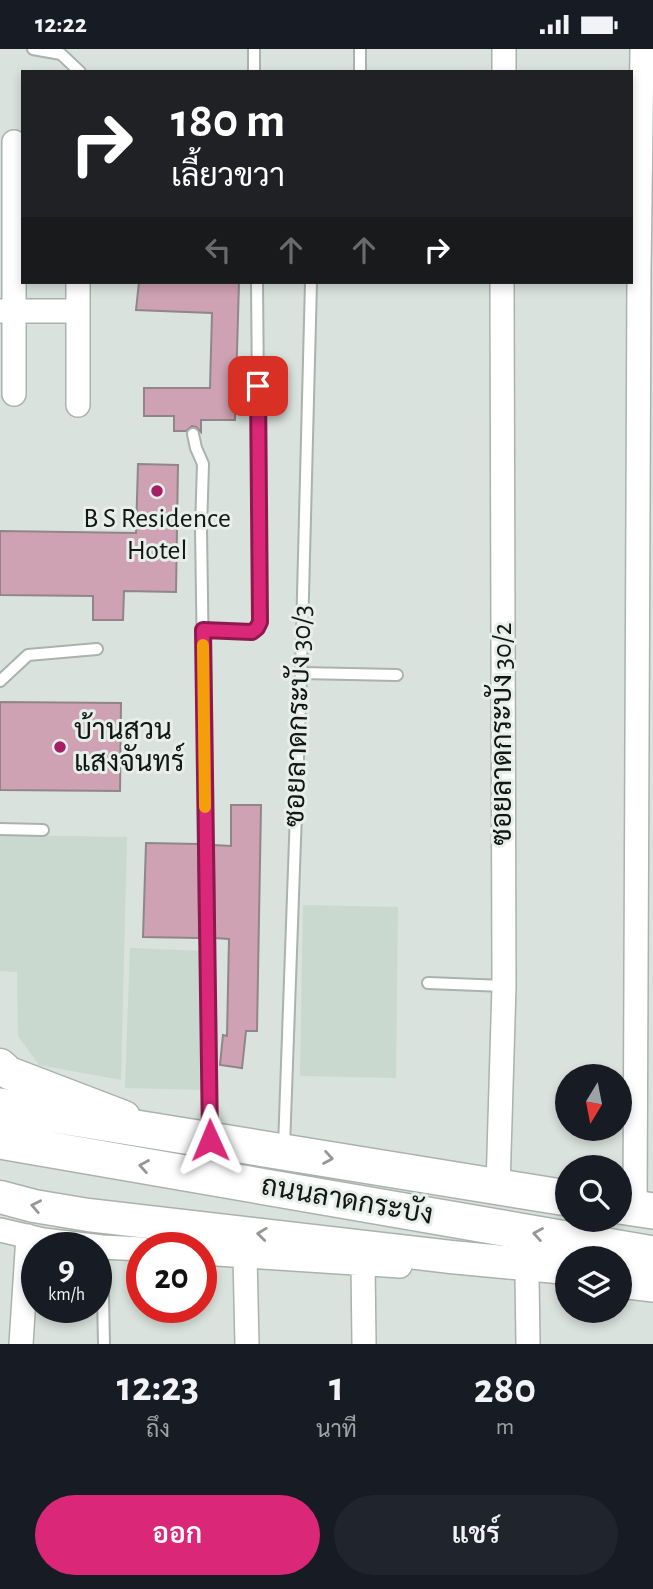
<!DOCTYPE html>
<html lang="th">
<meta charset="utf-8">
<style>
body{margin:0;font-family:"Alegreya Sans",Sarabun,sans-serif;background:#20242c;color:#f1f3f6;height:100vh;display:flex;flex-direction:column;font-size:26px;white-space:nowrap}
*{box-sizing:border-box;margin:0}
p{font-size:23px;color:#9ea1a6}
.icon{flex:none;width:38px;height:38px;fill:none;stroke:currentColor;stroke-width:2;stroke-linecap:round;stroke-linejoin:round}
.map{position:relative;height:1295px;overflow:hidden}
.drawer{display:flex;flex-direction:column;background:#171b24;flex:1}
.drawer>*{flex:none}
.hud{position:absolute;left:21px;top:21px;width:612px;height:214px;border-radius:0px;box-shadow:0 4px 10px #0003;background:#202124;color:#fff;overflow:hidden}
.needle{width:46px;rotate:190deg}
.fabs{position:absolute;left:555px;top:1015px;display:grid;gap:14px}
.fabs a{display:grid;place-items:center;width:77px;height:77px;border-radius:50%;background:#171b24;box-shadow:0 4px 10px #0003;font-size:35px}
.speed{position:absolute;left:21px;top:1183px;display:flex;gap:14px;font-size:35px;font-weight:700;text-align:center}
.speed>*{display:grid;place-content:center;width:91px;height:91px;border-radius:50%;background:#171b24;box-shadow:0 4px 10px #0003;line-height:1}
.speed small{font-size:18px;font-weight:400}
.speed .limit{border:10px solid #d22;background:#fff;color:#111}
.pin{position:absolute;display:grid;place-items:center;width:60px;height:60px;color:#fff;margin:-30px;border-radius:14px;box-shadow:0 4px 10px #0006}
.me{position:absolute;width:77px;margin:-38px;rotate:359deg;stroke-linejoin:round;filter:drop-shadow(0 0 5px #0008)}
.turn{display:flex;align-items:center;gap:24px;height:147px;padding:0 35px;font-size:32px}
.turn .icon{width:91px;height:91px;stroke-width:2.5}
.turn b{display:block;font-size:49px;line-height:60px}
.lanes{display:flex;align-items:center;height:66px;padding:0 35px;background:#0003;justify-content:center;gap:35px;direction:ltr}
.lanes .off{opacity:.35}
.eta{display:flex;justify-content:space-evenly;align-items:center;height:119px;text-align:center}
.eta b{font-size:42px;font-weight:600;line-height:49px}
.primary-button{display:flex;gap:14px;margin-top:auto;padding:14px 35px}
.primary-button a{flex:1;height:80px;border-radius:42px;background:#db2777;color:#fff;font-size:28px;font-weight:600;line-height:80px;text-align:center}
.primary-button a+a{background:#20242c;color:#f1f3f6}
.status{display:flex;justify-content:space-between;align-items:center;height:49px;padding:0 35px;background:#171b24;direction:ltr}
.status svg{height:19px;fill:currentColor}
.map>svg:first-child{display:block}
</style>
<div class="status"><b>12:22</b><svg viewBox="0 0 49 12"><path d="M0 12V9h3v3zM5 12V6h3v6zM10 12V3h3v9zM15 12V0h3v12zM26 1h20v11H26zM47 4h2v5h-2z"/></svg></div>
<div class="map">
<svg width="653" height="1295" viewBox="0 0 653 1295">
<rect width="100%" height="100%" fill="#d9e2dc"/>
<path fill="#c9d9cf" d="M 0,786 L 127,788 L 121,1031 L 39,1016 L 18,987 L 17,923 L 0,922 Z
M 303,856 L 398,858 L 396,1029 L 300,1027 Z
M 130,899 L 207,902 L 203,1041 L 125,1039 Z"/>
<path fill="#cea2b3" stroke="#90868a" stroke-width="2" d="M 139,233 L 239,233 L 235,371 L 201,371 L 201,383 L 196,378 L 192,377 L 186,382 L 174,382 L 174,367 L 144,367 L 144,339 L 210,339 L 212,264 L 136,261 Z
M 138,415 L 178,416 L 176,543 L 124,542 L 123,571 L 93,571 L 93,547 L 0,546 L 0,482 L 136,484 Z
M 0,653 L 121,654 L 120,742 L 0,741 Z
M 231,756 L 261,756 L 257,982 L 246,982 L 242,1019 L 220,1016 L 223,986 L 227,987 L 229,890 L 215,889 L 214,796 L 231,797 Z
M 146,794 L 198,795 L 199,889 L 143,888 Z"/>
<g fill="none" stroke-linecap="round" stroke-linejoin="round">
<g stroke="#a9b2ac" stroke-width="14">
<path id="lane" d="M 33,0 L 61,5 L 80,23
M 254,0 L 254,23
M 360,23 L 360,0
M 193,385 L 196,399 L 203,415 L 201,480 L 210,1088
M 203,581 L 252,583 L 257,579 L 260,573 L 257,233
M 301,624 L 397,626
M 0,632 L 28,606 L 97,600
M 0,780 L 43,781
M 428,934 L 504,937
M 284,1098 L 301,624 L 311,233
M 102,1198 L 104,1295"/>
</g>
<g stroke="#a9b2ac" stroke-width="26">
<path id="street" d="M 504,23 L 504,0
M 14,93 L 14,345
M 0,262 L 78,262
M 78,356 L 78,233
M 498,1138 L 504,937 L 502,233
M 635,1159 L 639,224 L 642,0
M 0,1181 L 43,1191 L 102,1198 L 142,1200
M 201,1204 L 400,1217
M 245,1207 L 247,1295
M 363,1214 L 364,1295
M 527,1227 L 528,1295
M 620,1237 L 653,1241
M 21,1295 L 28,1187"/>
</g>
<g stroke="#a9b2ac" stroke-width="35">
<path id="secondary" d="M 0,1016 L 9,1024 L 124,1068
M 0,1148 L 34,1157 L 88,1166 L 451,1208 L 567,1219
M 620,1223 L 653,1224"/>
</g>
<g stroke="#a9b2ac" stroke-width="38">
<path id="primary" d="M 0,1057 L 567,1149
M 0,1092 L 653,1205
M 620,1157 L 653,1162"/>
</g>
<use href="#lane" stroke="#fff" stroke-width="10"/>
<use href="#street" stroke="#fff" stroke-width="23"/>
<use href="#secondary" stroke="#fff" stroke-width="32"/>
<use href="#primary" stroke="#fff" stroke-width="35"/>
</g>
<defs><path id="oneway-chevron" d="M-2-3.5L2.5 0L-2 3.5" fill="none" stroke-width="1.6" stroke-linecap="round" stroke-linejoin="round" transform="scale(1.75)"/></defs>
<g stroke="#959695">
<use href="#oneway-chevron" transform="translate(328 1109) rotate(10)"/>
<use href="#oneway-chevron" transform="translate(144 1117) rotate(-170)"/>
<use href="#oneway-chevron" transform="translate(36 1157) rotate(-169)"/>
<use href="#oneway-chevron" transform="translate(262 1185) rotate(-173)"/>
<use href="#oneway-chevron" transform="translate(538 1185) rotate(-170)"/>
</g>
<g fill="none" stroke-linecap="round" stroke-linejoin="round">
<g stroke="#8e194d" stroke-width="18">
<path id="route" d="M 210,1091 L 203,581 L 252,583 L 257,579 L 260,573 L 258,337"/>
</g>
<use href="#route" stroke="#db2777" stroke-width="12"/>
<path stroke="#f59e0b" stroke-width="12" d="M 203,596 L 205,758"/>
</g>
<g fill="#a61e66" stroke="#e6efe9" stroke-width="2.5">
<circle cx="157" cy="442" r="7"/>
<circle cx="60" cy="698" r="7"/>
</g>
<g text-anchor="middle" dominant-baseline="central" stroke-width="6" stroke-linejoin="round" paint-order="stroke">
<g font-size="28" fill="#131614" stroke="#e6efe9">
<text x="157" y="470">B S Residence<tspan x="157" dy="32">Hotel</tspan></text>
<text x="74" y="682" text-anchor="start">บ้านสวน<tspan x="74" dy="32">แสงจันทร์</tspan></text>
</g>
<g font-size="28" fill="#131614" stroke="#e6efe9">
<text transform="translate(299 667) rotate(-88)">ซอยลาดกระบัง 30/3</text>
<text transform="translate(503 685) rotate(-90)">ซอยลาดกระบัง 30/2</text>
<text transform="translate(347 1152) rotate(10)">ถนนลาดกระบัง</text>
</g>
</g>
</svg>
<div class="fabs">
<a><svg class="needle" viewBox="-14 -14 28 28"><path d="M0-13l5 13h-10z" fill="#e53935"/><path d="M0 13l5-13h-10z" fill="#9ea1a6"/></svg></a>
<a><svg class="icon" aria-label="search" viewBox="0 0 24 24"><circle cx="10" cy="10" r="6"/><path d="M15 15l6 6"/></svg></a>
<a><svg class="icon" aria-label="layers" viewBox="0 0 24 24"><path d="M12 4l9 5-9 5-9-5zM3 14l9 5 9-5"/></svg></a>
</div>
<div class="speed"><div>9<small>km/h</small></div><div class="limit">20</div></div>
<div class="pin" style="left:258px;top:337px;background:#d93025"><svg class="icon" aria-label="arrive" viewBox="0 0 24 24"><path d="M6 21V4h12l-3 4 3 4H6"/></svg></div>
<svg class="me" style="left:210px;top:1091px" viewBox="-20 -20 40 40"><path d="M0-17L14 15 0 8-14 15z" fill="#db2777" stroke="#fff" stroke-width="4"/></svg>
<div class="hud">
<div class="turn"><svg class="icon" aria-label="right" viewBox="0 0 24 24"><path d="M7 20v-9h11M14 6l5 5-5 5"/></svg><div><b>180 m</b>เลี้ยวขวา</div></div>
<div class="lanes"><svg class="icon off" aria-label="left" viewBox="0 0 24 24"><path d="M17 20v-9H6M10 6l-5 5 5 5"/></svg><svg class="icon off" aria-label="ahead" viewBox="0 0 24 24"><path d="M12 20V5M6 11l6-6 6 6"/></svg><svg class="icon off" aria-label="ahead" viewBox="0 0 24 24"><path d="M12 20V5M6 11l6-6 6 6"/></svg><svg class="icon" aria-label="right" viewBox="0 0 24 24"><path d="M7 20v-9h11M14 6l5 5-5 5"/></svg></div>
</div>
</div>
<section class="drawer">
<div class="eta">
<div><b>12:23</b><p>ถึง</p></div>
<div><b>1</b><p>นาที</p></div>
<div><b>280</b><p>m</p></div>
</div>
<div class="primary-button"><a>ออก</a><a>แชร์</a></div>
</section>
